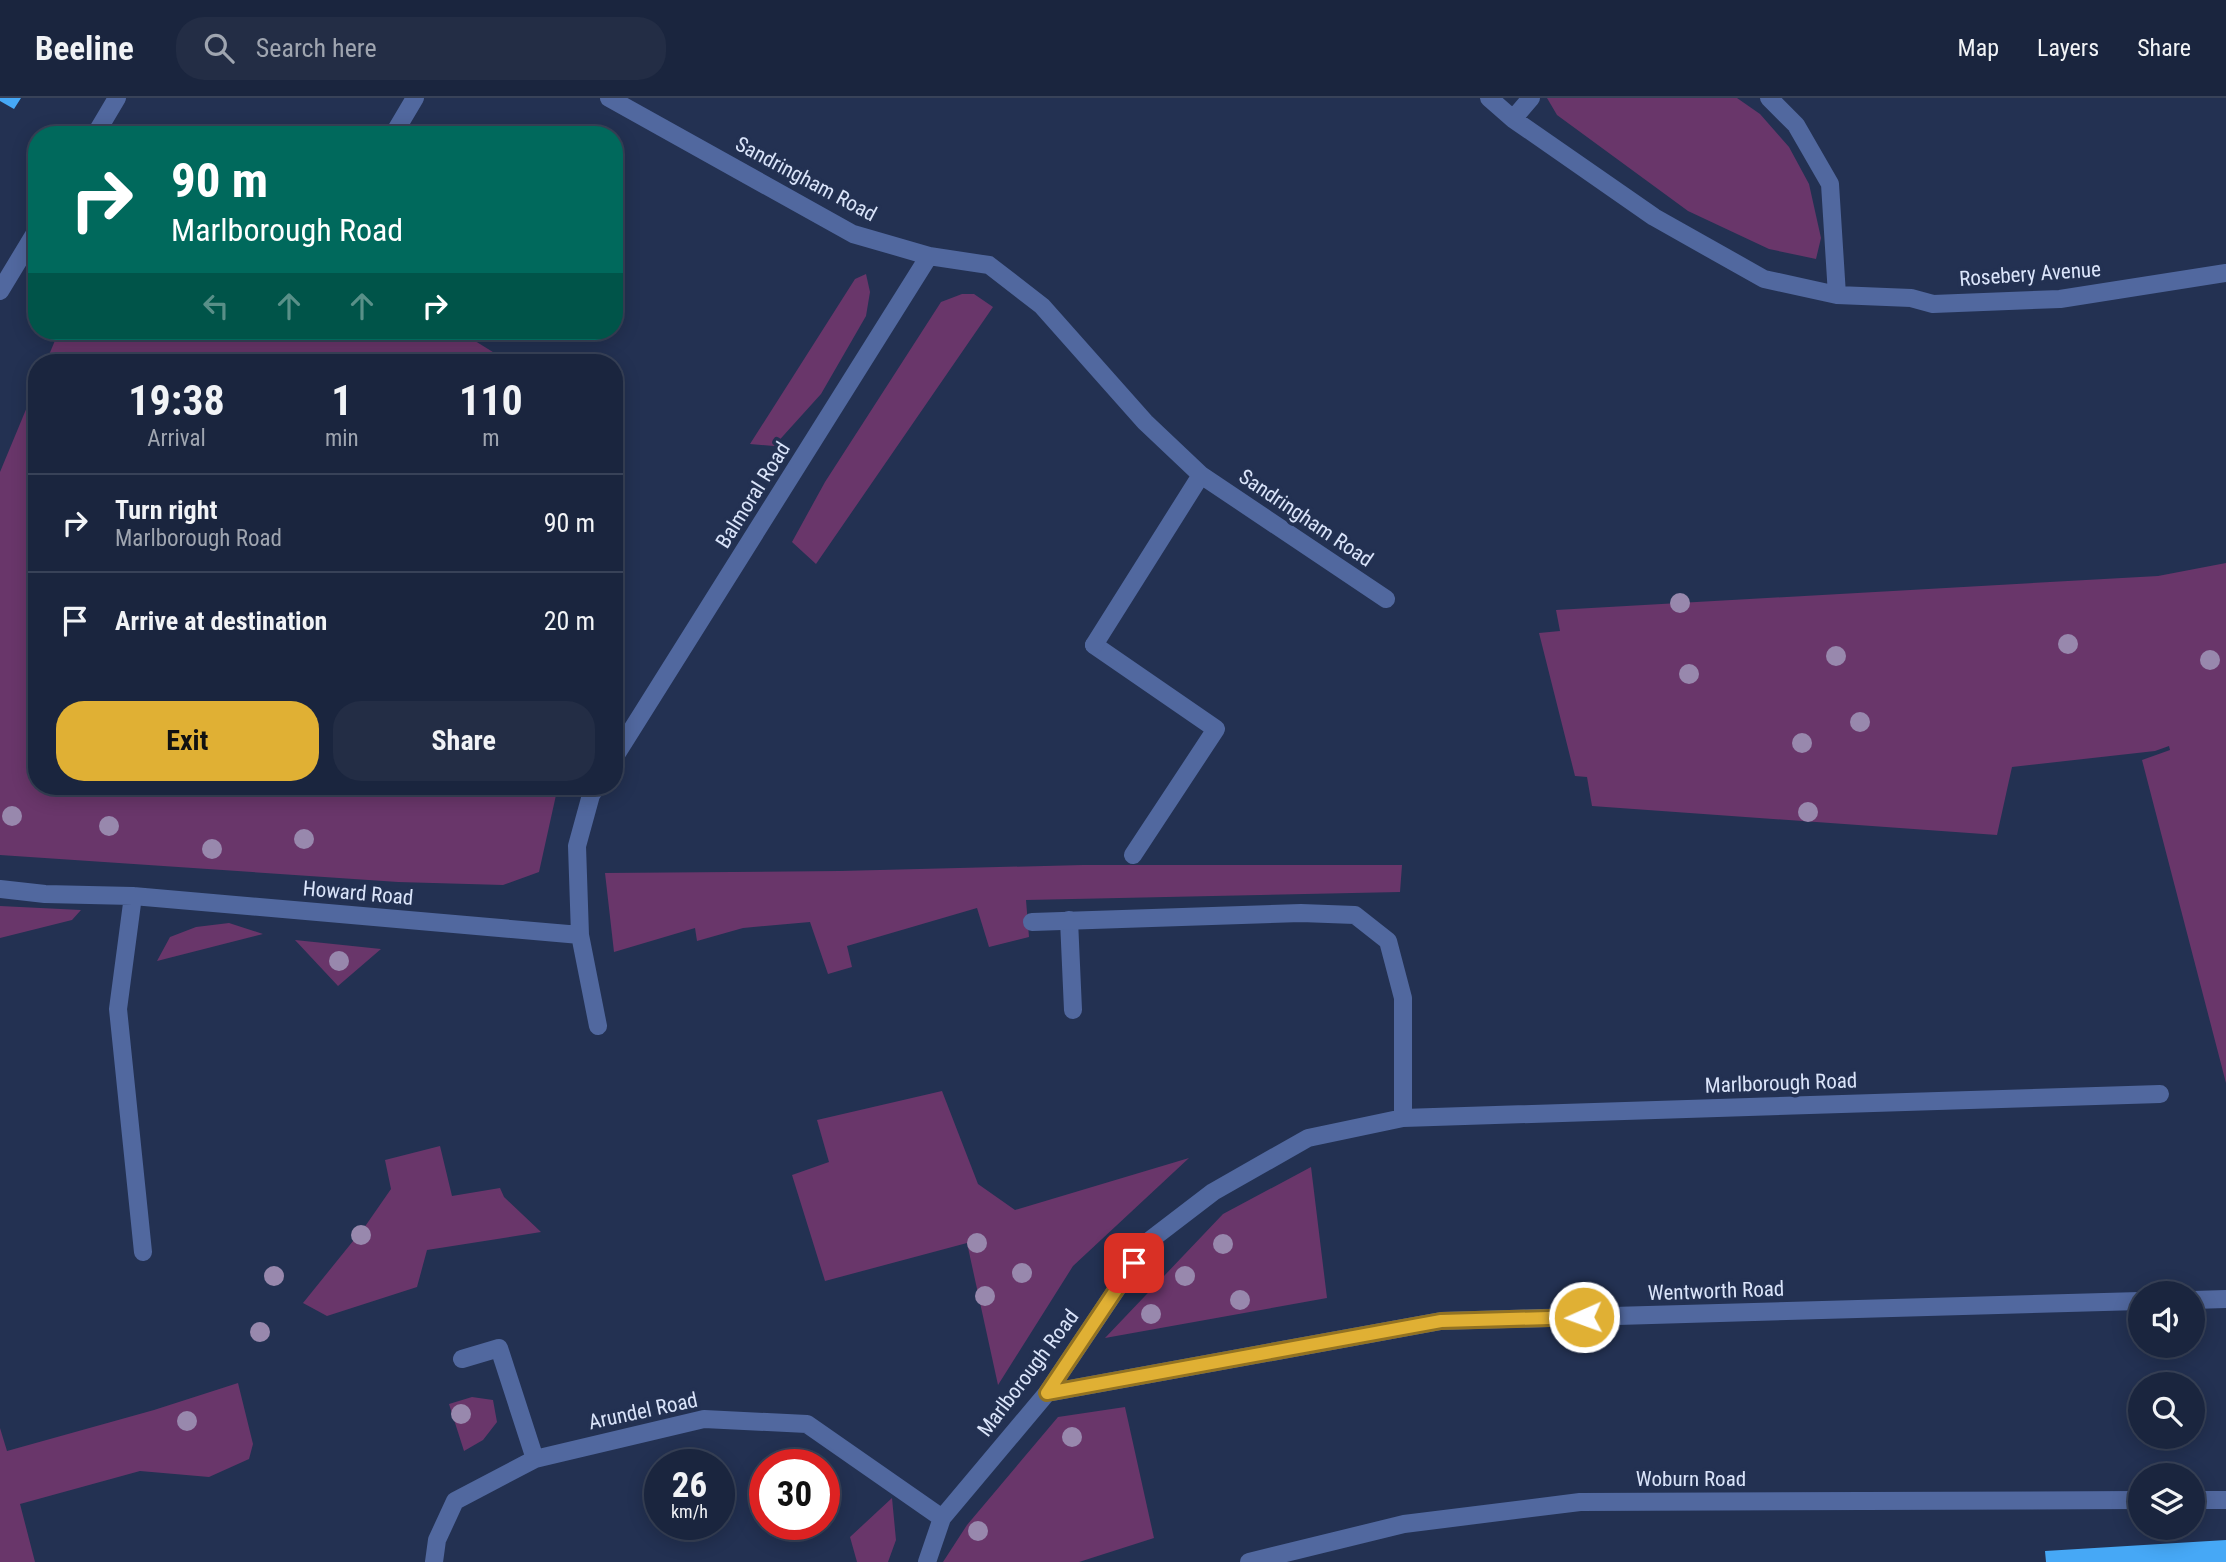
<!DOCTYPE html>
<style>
body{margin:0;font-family:"Roboto Condensed",sans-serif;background:#232d45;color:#f1f3f6;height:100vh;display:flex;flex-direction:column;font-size:26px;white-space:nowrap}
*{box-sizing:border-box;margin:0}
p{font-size:23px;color:#9fa5b0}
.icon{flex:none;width:38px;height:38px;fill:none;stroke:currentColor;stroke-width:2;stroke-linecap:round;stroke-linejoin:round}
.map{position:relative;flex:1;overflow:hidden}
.drawer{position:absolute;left:28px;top:256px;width:595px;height:441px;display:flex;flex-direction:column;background:#1a253e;border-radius:28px;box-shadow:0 4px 18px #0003,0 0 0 2px #384258}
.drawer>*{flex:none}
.top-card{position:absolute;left:28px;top:28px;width:595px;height:214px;border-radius:28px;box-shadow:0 4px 18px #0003,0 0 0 2px #384258;background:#00695c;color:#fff;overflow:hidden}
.buttons{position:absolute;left:2128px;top:1183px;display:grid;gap:14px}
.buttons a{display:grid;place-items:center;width:77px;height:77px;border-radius:50%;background:#1a253e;box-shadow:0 4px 18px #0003,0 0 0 2px #384258;font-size:35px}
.speed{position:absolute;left:644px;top:1351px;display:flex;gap:14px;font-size:35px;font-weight:700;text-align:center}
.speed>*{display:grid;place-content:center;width:91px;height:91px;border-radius:50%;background:#1a253e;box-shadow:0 4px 18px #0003,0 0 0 2px #384258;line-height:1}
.speed small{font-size:18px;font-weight:400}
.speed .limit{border:10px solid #d22;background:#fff;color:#111}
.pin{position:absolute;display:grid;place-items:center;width:60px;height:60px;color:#fff;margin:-30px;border-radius:14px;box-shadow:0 4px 10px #0006}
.me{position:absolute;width:77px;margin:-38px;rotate:268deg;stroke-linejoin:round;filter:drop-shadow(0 0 5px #0008)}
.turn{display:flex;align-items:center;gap:24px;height:147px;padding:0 28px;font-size:32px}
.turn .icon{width:91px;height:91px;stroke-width:2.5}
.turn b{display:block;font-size:49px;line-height:60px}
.lanes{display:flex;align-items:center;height:66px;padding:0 28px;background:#0003;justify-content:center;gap:35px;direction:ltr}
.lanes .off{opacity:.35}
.eta{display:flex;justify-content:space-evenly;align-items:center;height:119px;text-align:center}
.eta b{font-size:42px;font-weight:700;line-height:49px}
.action{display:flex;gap:14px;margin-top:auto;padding:14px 28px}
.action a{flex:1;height:80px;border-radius:28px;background:#e0b034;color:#111;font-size:28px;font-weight:700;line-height:80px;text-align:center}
.action a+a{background:#232d45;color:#f1f3f6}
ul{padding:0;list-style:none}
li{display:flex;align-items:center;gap:21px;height:98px;padding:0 28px;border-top:2px solid #384258}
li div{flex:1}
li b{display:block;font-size:26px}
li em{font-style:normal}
header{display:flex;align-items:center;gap:42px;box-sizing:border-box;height:98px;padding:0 35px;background:#1a253e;border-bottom:2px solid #384258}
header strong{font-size:33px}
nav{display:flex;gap:38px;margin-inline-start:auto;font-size:24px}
.search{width:490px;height:63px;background:#232d45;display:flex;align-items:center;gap:18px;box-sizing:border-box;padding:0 24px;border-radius:28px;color:#9fa5b0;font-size:26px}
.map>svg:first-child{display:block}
</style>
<header>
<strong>Beeline</strong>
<div class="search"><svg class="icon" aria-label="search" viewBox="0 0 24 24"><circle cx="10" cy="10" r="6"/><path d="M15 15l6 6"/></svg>Search here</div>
<nav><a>Map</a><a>Layers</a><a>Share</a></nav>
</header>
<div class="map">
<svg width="2226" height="1464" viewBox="0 0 2226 1464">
<rect width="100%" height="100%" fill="#233152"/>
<path fill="#69366a" d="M 1547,0 L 1737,0 L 1760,16 L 1789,49 L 1809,86 L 1821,140 L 1816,161 L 1769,151 L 1688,113 L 1557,17 Z
M 866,176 L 870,194 L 866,218 L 821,296 L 774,348 L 750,346 L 855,181 Z
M 962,196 L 974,196 L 993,209 L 816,466 L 792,444 L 825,384 L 941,204 Z
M 59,233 L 459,233 L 509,264 L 46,264 Z
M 37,285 L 37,688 L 558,688 L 539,774 L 503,787 L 398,784 L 0,757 L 0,374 Z
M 2226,465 L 2226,985 L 2142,662 L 2170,652 L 2169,648 L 2155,653 L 2012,669 L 1997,737 L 1592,708 L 1587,679 L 1575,678 L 1539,535 L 1560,533 L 1556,512 L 2158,478 Z
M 1083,767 L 1402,767 L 1400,794 L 1026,802 L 1029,839 L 989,849 L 977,810 L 847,848 L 852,869 L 828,876 L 810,824 L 743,830 L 697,843 L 695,830 L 614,854 L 605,775 L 840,773 Z
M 0,808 L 81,812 L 72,822 L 0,840 Z
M 229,825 L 263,836 L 157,863 L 170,839 L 196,829 Z
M 295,842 L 381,851 L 338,888 Z
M 942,993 L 978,1086 L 1015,1112 L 1189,1060 L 1073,1168 L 998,1287 L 967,1145 L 825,1183 L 792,1077 L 829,1064 L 817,1022 Z
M 440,1048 L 452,1098 L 500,1090 L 504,1099 L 541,1134 L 427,1152 L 417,1189 L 327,1218 L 303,1205 L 366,1127 L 391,1091 L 385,1062 Z
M 1311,1069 L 1327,1200 L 1105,1240 L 1223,1116 Z
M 238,1285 L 253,1346 L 249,1361 L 209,1379 L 140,1373 L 20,1406 L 35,1464 L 0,1464 L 0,1330 L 7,1353 L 154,1312 Z
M 472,1299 L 493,1302 L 497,1324 L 483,1342 L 464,1353 L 449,1306 Z
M 1125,1309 L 1154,1440 L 1079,1464 L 943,1464 L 967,1427 L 1058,1319 Z
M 892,1400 L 896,1442 L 888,1464 L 857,1464 L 850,1439 Z"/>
<path fill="#46a8f6" d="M 0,0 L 21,0 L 14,11 L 0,3 Z
M 2226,1442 L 2226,1464 L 2046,1464 L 2045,1453 Z"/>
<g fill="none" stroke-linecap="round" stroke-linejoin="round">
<path stroke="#51689f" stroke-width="18" d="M 393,37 L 415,0
M 1094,547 L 1216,631 L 1133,757
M 1069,822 L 1073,912"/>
<path stroke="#51689f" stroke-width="18" d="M 609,0 L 853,136 L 929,158 L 989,167 L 1042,208 L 1145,324 L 1201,377 L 1386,501
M 1489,0 L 1513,21 L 1654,119 L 1764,181 L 1837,197 L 1911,200 L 1933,206 L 2060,201 L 2226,175
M 1769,0 L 1796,27 L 1830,86 L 1837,197
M 1513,21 L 1531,0
M 1094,547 L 1201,377
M 614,660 L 929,158
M 597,688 L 591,697 L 577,748 L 580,837 L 598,928
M 0,791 L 45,796 L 133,798 L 580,837
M 133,798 L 118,911 L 143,1154
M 1032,824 L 1301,815 L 1355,817 L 1388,843 L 1403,900 L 1403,1020
M 2193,1202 L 2226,1201
M 462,1261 L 499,1250 L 535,1361
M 1047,1295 L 1441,1223 L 2140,1203
M 2193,1402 L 2226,1402
M 434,1464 L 437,1442 L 455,1403 L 535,1361 L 704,1321 L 807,1326 L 942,1420
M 927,1464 L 942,1420 L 1047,1295 L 1149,1143 L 1213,1094 L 1308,1040 L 1403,1020 L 2160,996
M 1249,1464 L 1404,1426 L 1580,1404 L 2140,1402"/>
<path stroke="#51689f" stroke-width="18" d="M 95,37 L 117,0
M 0,193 L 37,132"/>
</g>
<g fill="#9888ad">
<circle cx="1680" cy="505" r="10"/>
<circle cx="2068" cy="546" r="10"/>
<circle cx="1836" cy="558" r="10"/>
<circle cx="2210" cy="562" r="10"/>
<circle cx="1689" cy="576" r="10"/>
<circle cx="1860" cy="624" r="10"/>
<circle cx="1802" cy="645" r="10"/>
<circle cx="1808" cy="714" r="10"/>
<circle cx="12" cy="718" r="10"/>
<circle cx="109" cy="728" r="10"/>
<circle cx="304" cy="741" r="10"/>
<circle cx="212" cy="751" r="10"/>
<circle cx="339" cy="863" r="10"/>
<circle cx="361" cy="1137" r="10"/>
<circle cx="977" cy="1145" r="10"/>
<circle cx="1223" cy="1146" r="10"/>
<circle cx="1022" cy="1175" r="10"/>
<circle cx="274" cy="1178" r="10"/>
<circle cx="1185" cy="1178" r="10"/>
<circle cx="985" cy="1198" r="10"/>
<circle cx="1240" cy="1202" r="10"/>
<circle cx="1151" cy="1216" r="10"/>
<circle cx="260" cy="1234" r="10"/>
<circle cx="461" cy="1316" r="10"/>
<circle cx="187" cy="1323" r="10"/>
<circle cx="1072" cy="1339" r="10"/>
<circle cx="978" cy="1433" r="10"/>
</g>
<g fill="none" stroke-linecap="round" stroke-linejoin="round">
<g stroke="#927222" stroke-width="18">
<path id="route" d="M 1134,1165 L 1047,1295 L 1441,1223 L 1584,1219"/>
</g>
<use href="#route" stroke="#e0b034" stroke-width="12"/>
</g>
<g text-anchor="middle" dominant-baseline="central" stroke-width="7" stroke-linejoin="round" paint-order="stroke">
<g font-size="21" fill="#dae4fa" stroke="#233152">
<text transform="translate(806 81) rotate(28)">Sandringham Road</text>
<text transform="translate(2030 176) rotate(-4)">Rosebery Avenue</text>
<text transform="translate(753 397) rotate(-58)">Balmoral Road</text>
<text transform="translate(1306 420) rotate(34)">Sandringham Road</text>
<text transform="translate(358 795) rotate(5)">Howard Road</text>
<text transform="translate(1781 985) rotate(-2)">Marlborough Road</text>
<text transform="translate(1716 1193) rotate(-2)">Wentworth Road</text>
<text transform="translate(1028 1275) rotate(-53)">Marlborough Road</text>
<text transform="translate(643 1313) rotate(-12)">Arundel Road</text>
<text x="1691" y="1381">Woburn Road</text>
</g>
</g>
</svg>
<div class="buttons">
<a><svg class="icon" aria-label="sound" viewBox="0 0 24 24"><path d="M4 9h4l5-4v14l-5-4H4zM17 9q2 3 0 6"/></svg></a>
<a><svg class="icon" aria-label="search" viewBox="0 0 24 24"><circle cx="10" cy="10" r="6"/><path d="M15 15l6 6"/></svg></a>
<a><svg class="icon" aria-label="layers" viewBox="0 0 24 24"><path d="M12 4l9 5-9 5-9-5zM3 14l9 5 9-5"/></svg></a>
</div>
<div class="speed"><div>26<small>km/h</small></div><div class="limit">30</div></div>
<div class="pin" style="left:1134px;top:1165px;background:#d93025"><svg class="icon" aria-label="arrive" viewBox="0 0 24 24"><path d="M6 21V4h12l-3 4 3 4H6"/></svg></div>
<svg class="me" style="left:1584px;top:1219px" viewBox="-20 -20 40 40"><circle r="17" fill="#e0b034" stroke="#fff" stroke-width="3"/><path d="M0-11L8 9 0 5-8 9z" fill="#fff"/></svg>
<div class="top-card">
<div class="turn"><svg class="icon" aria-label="right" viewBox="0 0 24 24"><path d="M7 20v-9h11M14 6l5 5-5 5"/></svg><div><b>90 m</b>Marlborough Road</div></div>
<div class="lanes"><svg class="icon off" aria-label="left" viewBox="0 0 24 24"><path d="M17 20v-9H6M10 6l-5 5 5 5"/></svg><svg class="icon off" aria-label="ahead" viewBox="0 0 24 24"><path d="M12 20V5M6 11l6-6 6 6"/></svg><svg class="icon off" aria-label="ahead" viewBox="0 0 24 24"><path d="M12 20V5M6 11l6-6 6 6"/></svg><svg class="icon" aria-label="right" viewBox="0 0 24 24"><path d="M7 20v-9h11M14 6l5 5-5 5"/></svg></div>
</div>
<section class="drawer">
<div class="eta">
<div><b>19:38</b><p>Arrival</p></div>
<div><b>1</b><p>min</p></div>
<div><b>110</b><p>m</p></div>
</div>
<ul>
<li><svg class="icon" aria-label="right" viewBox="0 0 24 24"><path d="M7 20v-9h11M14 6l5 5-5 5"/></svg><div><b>Turn right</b><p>Marlborough Road</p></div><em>90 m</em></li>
<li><svg class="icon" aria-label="arrive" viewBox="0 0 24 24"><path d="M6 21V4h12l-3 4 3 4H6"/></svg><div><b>Arrive at destination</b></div><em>20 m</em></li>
</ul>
<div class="action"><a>Exit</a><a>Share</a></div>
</section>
</div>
